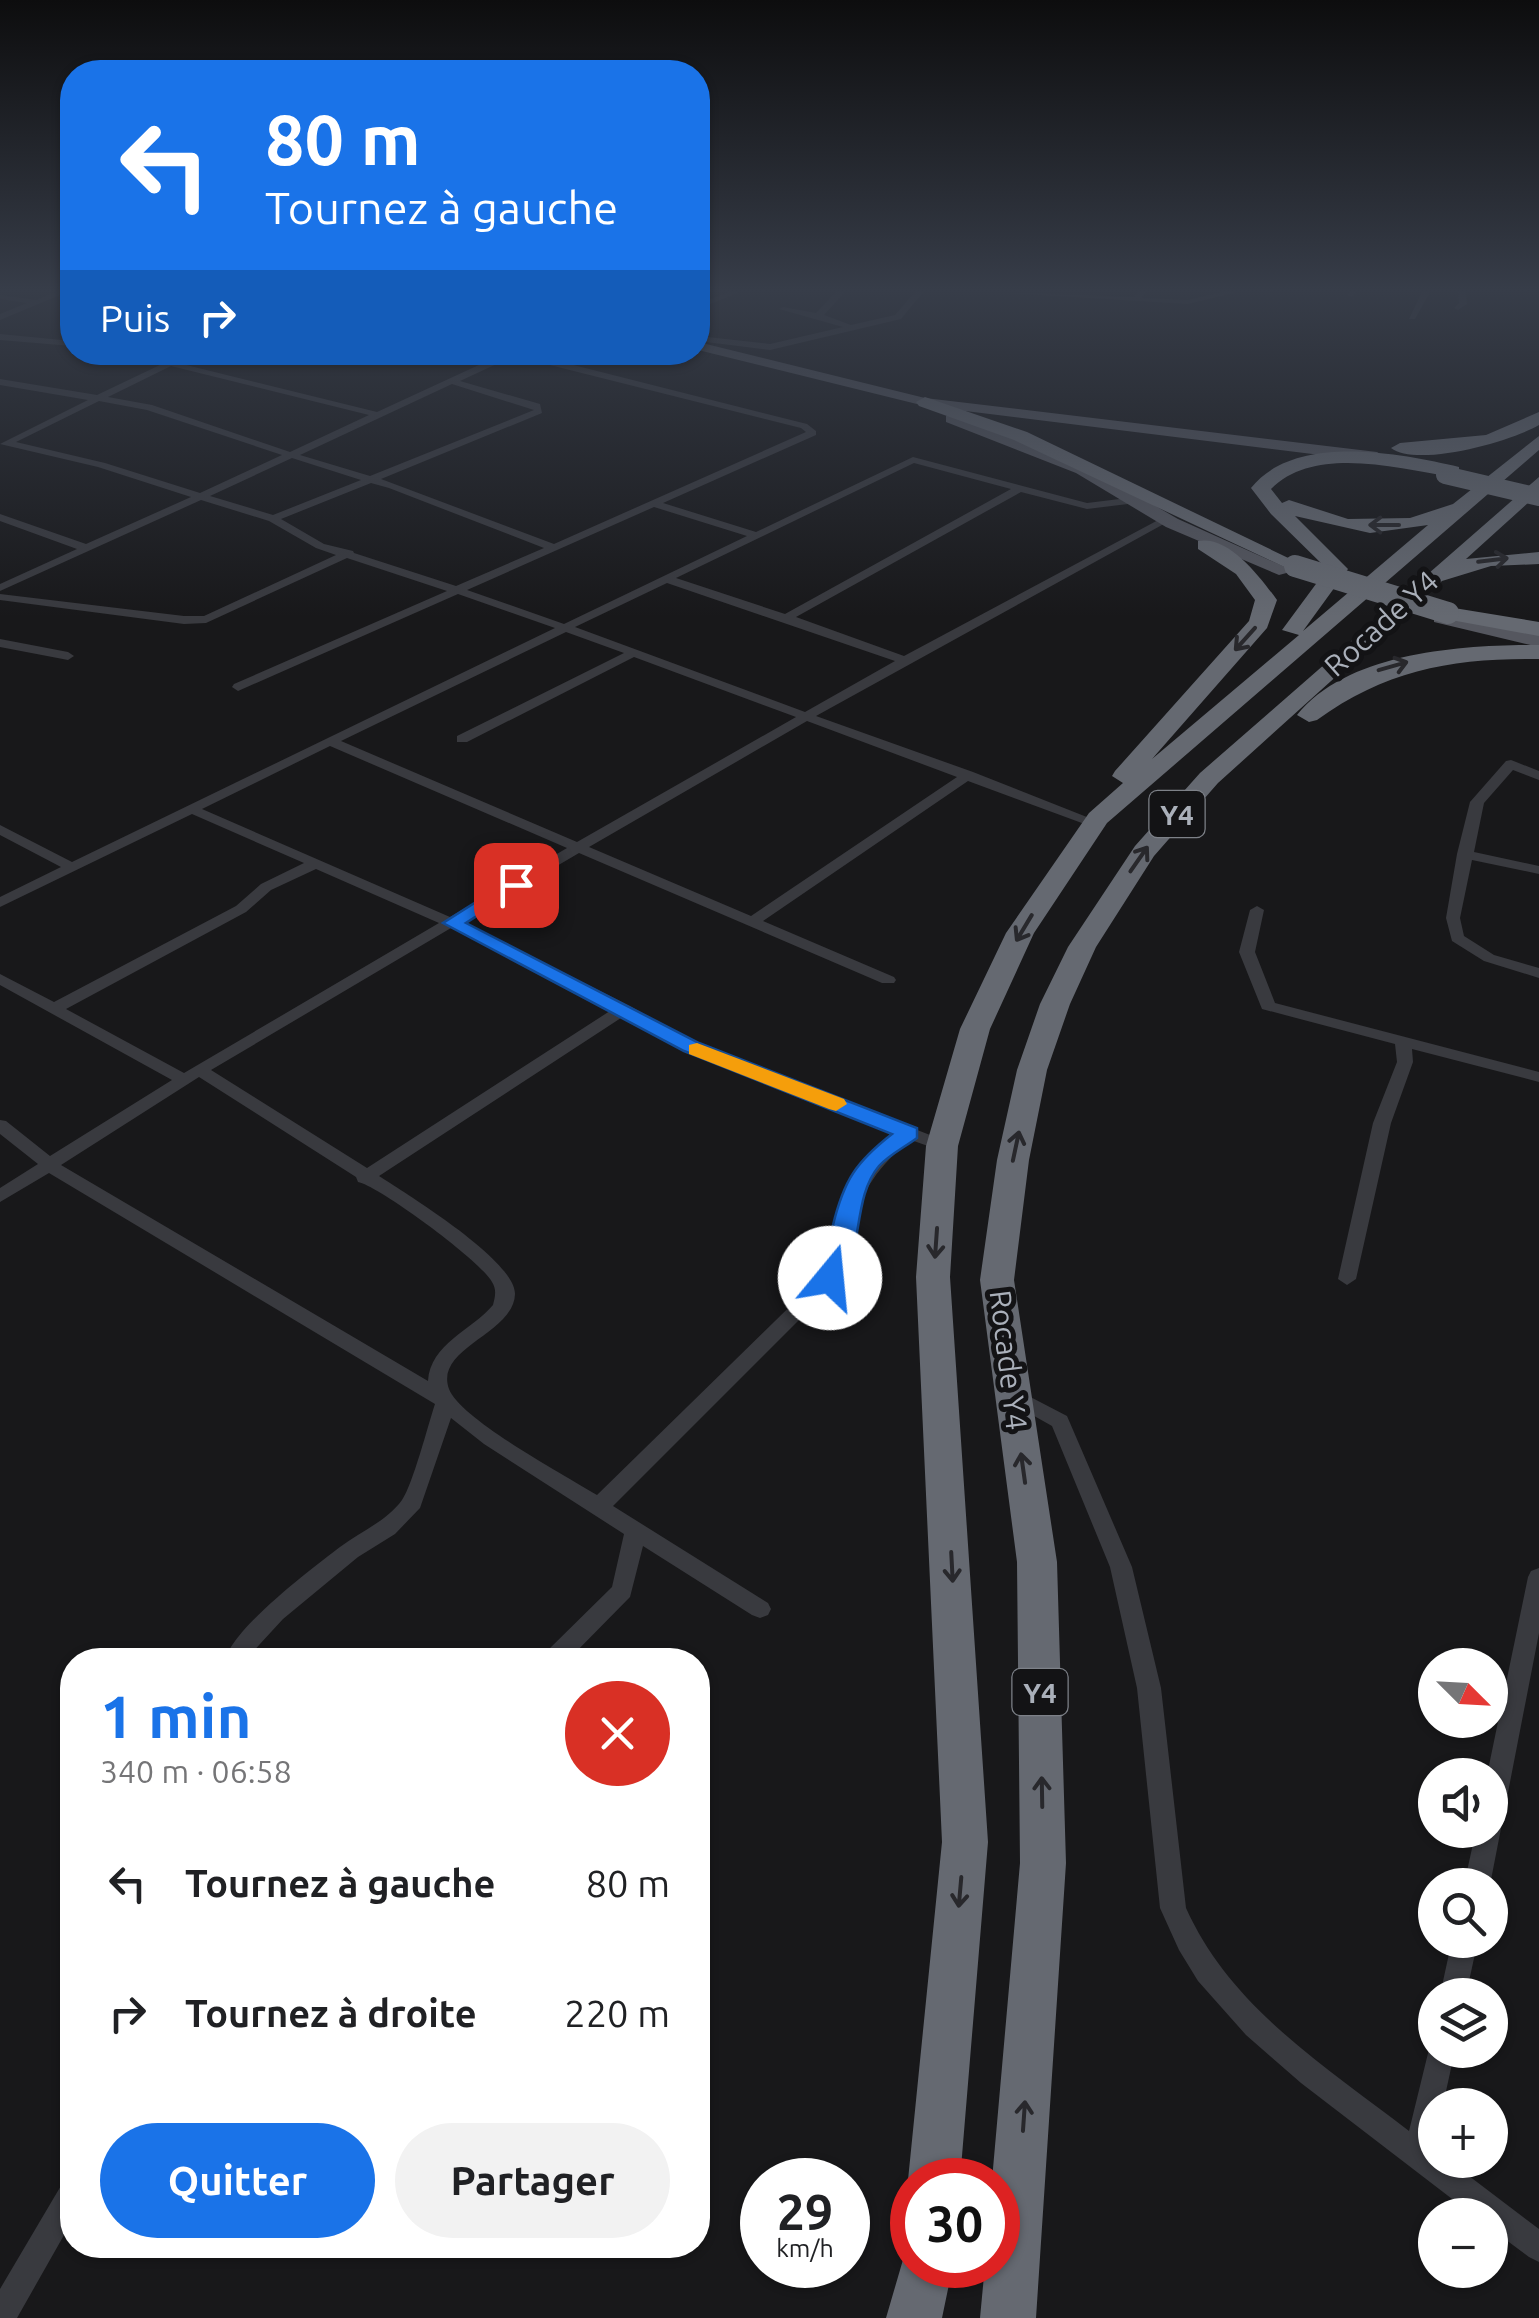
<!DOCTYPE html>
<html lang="fr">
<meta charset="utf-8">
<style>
body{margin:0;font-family:Ubuntu,sans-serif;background:#f2f2f2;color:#202124;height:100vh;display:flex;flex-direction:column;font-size:38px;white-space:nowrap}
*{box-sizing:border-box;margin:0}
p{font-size:32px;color:#757577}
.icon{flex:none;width:55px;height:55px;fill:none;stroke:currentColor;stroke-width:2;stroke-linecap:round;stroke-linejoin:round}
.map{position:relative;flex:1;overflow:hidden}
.side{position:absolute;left:60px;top:1648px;width:650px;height:610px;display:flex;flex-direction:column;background:#fff;border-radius:40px;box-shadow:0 2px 8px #0004}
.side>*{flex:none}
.top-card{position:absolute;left:60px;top:60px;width:650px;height:305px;border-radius:40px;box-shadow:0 2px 8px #0004;background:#1a73e8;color:#fff;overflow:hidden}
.needle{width:65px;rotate:114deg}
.tools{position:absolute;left:1418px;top:1648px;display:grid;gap:20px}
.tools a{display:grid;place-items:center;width:90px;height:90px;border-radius:50%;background:#fff;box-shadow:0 2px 8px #0004;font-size:50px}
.speed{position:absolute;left:740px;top:2158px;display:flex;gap:20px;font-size:50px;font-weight:700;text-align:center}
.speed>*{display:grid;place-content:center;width:130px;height:130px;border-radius:50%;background:#fff;box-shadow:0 2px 8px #0004;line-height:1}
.speed small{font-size:25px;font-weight:400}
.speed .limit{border:15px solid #d22;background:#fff;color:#111}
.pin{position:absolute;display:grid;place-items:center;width:85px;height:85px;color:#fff;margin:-42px;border-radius:20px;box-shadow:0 5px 15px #0006}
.me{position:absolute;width:110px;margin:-55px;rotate:17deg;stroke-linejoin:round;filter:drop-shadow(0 0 8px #0008)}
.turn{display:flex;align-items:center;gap:35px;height:210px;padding:0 40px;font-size:45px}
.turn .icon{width:130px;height:130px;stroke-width:2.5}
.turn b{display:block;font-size:70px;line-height:85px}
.then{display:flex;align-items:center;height:95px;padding:0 40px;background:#0003;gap:20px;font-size:38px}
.round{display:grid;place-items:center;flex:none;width:105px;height:105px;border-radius:52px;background:#f2f2f2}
.summary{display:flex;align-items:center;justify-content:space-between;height:170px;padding:0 40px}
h1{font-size:60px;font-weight:700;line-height:75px;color:#1a73e8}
.cta{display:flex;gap:20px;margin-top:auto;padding:20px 40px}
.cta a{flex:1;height:115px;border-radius:60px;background:#1a73e8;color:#fff;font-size:40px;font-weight:700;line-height:115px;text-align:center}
.cta a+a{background:#f2f2f2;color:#202124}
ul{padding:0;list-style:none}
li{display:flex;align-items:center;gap:30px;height:130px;padding:0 40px}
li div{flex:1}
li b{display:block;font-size:38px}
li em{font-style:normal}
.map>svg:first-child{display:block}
</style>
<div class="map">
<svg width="1539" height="2318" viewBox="0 0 1539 2318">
<rect width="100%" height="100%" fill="#18181a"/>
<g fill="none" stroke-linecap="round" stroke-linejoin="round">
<path fill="#393a3f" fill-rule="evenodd" d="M 56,292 L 67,292 L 0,320 L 0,314 L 27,303 L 0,299 L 0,295 L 36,300 Z
M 729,292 L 740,292 L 698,309 L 698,304 Z
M 836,292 L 845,292 L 824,315 L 851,325 L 895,315 L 915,292 L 923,292 L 901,319 L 770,350 L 698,341 L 698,336 L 770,344 L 843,327 L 779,309 L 783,307 L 816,313 Z
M 992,292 L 1134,297 L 1137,292 L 1145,292 L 1142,298 L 1188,300 L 1222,292 L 1237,292 L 1188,304 Z
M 1349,292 L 1357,292 L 1352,297 L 1348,295 Z
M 1422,292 L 1430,292 L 1415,319 L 1409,319 Z
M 1458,292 L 1466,292 L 1467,304 L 1458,310 L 1454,308 L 1459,303 Z
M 0,334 L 72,341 L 72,346 L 0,340 Z
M 120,352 C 136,352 148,357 164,359 C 175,360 185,352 197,352 L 178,363 L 377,412 L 507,352 L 522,352 L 807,424 L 816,431 L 816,435 L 663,503 L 756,532 L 913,457 L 1087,503 L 1136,497 L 1141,500 L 1136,503 L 1087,509 L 1021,492 L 796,617 L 904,656 L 1162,518 L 1171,520 L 816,716 L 973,772 L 1102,823 L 1095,827 L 1090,826 L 968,781 L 763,921 L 894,977 L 896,980 L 894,983 L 882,983 L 579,853 L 462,922 L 630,1006 L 697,1044 L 948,1142 L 951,1146 L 942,1151 L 911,1140 C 879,1165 861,1190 853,1230 C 850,1250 848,1266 837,1282 L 613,1506 L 768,1603 L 771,1609 L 768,1615 L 760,1618 L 752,1615 L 643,1546 L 630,1597 L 568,1660 L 542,1660 L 545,1653 L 612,1587 L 624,1534 L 484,1444 L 451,1418 L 420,1508 L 395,1534 L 358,1557 L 283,1619 L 249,1656 L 248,1660 L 226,1660 C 229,1631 315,1566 340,1547 C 361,1531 387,1521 402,1500 C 413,1484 428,1425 435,1404 L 49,1173 L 0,1202 L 0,1188 L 38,1164 L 0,1134 L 0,1120 L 6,1121 L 50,1156 L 172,1080 L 0,985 L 0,974 L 54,1002 L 236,906 L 261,884 L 304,863 L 192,814 L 0,907 L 0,897 L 61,867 L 0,835 L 0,825 L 72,862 L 555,628 L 458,594 L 238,691 L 232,687 L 234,684 L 447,591 L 347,558 L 206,623 L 184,624 L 0,600 L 0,594 L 184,616 L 204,616 L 336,555 L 316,548 L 269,521 L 201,500 L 0,591 L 0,584 L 77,549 L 0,521 L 0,514 L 86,544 L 191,497 L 98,467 L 0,444 L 88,400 L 0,385 L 0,379 L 97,395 L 162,364 ZM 514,356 L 801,428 L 806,432 L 554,544 L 381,479 L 542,413 L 540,404 L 460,381 ZM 171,366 L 369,415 L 290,452 L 152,405 L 108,397 ZM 452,384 L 534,410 L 370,476 L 300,455 ZM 99,401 L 147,410 L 282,455 L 200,493 L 105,463 L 16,442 ZM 292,458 L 361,480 L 273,515 L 210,496 ZM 914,463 L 1011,489 L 785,614 L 676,578 ZM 371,483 L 389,488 L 544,548 L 456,586 L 354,553 L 353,551 L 324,544 L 281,519 ZM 654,507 L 747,536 L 564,624 L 467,590 ZM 667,583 L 895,661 L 805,712 L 575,627 ZM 566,632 L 624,653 L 457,736 L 457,742 L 467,742 L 634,657 L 796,717 L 577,842 L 341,741 ZM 807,721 L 957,777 L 751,916 L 589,847 ZM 330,746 L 567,848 L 450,917 L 202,809 ZM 316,869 L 439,923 L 184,1073 L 66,1009 L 246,912 L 271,890 ZM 451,928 L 613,1009 L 367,1168 L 211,1070 ZM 624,1016 L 685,1050 L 896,1134 C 864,1159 844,1186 836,1227 C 832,1243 832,1259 823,1274 L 597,1495 C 566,1476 460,1419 449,1389 C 434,1348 514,1334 515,1294 C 515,1260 408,1195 379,1176 ZM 199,1077 L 356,1177 L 358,1182 C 379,1186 481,1261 492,1282 C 497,1290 495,1297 493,1305 C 472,1330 430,1344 428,1381 L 61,1165 Z
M 0,639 L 68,652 L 74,656 L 68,660 L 0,647 Z
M 1511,760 L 1539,771 L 1539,780 L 1513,770 L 1484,803 L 1474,852 L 1539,866 L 1539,874 L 1472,860 L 1460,918 L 1464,936 L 1494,955 L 1539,968 L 1539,978 L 1484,961 L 1452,941 L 1446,918 L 1457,854 L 1470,802 L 1506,761 Z
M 1257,906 L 1264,910 L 1255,952 L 1275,1003 L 1539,1072 L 1539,1082 L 1412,1049 L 1413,1062 L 1391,1123 L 1356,1279 L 1347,1285 L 1338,1279 L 1373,1123 L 1397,1062 L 1395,1044 L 1262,1009 L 1239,952 L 1250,910 Z
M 1013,1388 L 1067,1416 L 1132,1567 L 1161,1688 L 1186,1908 C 1231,2008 1325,2066 1409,2131 L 1431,2041 L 1435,2039 L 1435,2050 L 1455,2050 L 1443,2105 L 1435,2105 L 1435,2160 L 1448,2160 L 1539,2229 L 1539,2262 L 1529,2257 L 1490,2228 L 1490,2215 L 1473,2215 L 1301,2083 L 1246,2035 L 1198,1981 L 1179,1950 L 1160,1908 L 1137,1688 L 1110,1567 L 1052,1426 L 1006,1400 L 1003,1395 L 1006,1390 Z
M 1539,1568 L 1539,1633 L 1490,1885 L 1464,1885 L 1476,1830 L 1490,1830 L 1490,1775 L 1487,1775 L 1528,1577 L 1531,1571 Z
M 1452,1940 L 1478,1940 L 1466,1995 L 1440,1995 Z
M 72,2180 L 72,2221 L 17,2318 L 0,2318 L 0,2289 L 62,2184 Z"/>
<path fill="#55575f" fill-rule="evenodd" d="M 698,342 L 925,398 L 1377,452 L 1385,457 L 1377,462 L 925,406 L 698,350 Z
M 946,416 L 956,416 L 1088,467 L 1178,519 L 1294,571 L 1279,575 L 1166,527 L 1076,473 L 946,422 Z
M 1440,613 L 1539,635 L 1539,647 L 1434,622 L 1434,614 Z"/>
<path fill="#656971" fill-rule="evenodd" d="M 925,397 L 1027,432 L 1305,566 L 1295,572 L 1014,440 L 919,406 L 916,402 Z
M 1539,412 L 1539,425 C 1512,441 1417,468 1391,448 L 1400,443 L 1486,435 Z
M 1539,436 L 1539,450 L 1107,823 L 1034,933 L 990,1029 L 958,1146 L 950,1277 L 988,1842 L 960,2180 L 912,2180 L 912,2192 L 908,2180 L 942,1842 L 916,1277 L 926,1146 L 960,1029 L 1006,933 L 1089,813 L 1123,783 L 1112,776 L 1115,771 L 1249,621 L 1255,600 L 1236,574 L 1198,549 L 1198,541 C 1229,535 1260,577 1277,600 L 1267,628 L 1152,759 L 1299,635 L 1282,630 L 1327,569 L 1271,514 L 1251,488 C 1295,433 1398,453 1459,467 L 1459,475 L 1452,477 C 1398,468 1314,445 1271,489 L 1282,503 L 1289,500 L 1348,519 L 1410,518 L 1453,504 ZM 1295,516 L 1370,533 L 1428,525 L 1303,631 L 1348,569 Z
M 1539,477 L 1539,493 L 1466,559 L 1539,552 L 1539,564 L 1491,566 L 1442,581 L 1218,783 L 1154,856 L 1096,947 L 1070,1004 L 1047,1070 L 1029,1160 L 1014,1280 L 1057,1562 L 1066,1863 L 1036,2318 L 980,2318 L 985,2265 L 998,2265 L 998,2180 L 992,2180 L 1020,1863 L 1017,1562 L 980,1280 L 997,1160 L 1017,1070 L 1040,1004 L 1068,947 L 1135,846 L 1200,773 Z
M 1448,607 L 1539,622 L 1539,636 L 1440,618 L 1440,608 Z
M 1539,645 L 1539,659 C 1455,658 1387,669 1317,720 L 1309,722 L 1297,715 C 1349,651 1464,645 1539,645 Z
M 912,2243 L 912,2265 L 953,2265 L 942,2318 L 886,2318 L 907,2246 Z"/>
<path stroke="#656971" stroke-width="18" d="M 1445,475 L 1539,497"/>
<path stroke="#656971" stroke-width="22" d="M 1295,566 L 1448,613"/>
</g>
<defs><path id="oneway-shaft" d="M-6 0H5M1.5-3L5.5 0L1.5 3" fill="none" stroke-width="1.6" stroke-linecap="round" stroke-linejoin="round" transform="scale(2.5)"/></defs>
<g stroke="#28282c">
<use href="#oneway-shaft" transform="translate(1384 525) rotate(-180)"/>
<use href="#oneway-shaft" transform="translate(1493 560) rotate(-7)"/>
<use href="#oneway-shaft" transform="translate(1245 639) rotate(132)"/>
<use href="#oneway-shaft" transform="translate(1393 666) rotate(-16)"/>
<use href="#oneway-shaft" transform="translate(1139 859) rotate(-55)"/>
<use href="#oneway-shaft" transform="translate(1024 928) rotate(121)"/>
<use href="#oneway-shaft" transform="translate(1016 1146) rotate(-78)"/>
<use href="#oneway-shaft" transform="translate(936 1243) rotate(94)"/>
<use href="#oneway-shaft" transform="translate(1023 1468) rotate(-98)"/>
<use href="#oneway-shaft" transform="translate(952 1567) rotate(87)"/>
<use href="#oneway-shaft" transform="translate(1042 1792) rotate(-91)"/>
<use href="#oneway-shaft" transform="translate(960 1892) rotate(95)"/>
<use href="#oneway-shaft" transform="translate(1024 2116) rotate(-86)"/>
</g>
<linearGradient id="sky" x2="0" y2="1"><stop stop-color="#0d0d0e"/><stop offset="0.47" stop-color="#373d49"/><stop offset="1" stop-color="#373d49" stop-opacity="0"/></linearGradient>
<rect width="1539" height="617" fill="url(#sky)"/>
<path fill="#1a73e8" stroke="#114b97" stroke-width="2.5" d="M 509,881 L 525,885 L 466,923 L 699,1043 L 917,1128 L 917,1138 C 905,1147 889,1155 879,1166 C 852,1198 864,1252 839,1284 L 822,1284 L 818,1278 C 829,1261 829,1245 833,1225 C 844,1180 856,1162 892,1134 L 684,1051 L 443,923 Z"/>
<path fill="#f59e0b" d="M 697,1043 L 844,1099 L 847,1104 L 836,1111 L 829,1109 L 689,1054 L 689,1045 Z"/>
<g text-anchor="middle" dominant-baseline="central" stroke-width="10" stroke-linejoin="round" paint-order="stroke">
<g fill="#131315" stroke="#7d8188" stroke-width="2.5">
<rect x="1149.5" y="791" width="55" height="46" rx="8"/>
<rect x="1012.5" y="1669" width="55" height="46" rx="8"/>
</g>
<g font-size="28" font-weight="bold" fill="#aab0ba">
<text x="1177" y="814">Y4</text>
<text x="1040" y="1692">Y4</text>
</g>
<g font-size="30" fill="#aab0ba" stroke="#131315">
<text transform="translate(1381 623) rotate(-42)">Rocade Y4</text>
<text transform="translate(1009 1360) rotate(83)">Rocade Y4</text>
</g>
</g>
</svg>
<div class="tools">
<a><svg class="needle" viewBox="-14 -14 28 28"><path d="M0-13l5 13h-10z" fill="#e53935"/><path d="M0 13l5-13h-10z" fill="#757577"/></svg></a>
<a><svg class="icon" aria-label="sound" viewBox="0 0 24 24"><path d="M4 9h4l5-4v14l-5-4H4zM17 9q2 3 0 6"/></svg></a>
<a><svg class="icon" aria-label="search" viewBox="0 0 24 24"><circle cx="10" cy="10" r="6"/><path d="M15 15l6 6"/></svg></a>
<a><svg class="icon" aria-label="layers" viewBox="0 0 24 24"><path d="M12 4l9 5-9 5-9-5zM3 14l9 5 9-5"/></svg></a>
<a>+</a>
<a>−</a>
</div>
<div class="speed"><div>29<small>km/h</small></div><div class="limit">30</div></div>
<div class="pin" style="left:516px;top:885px;background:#d93025"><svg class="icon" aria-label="arrive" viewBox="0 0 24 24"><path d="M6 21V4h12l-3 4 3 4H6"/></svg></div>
<svg class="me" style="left:830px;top:1278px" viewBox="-20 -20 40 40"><circle r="19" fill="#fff"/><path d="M0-13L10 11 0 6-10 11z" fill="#1a73e8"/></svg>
<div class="top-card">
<div class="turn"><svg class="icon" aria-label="left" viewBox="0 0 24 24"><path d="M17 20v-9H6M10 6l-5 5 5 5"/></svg><div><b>80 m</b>Tournez à gauche</div></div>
<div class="then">Puis<svg class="icon" aria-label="right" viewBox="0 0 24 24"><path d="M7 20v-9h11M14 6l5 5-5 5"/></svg></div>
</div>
<section class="side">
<div class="summary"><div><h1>1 min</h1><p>340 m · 06:58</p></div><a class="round" style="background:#d93025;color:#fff"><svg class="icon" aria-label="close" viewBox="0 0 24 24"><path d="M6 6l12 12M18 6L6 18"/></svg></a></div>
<ul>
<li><svg class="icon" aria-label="left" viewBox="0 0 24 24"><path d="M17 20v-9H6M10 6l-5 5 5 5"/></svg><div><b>Tournez à gauche</b></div><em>80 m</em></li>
<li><svg class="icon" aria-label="right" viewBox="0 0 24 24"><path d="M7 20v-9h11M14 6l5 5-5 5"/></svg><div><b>Tournez à droite</b></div><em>220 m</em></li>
</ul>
<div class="cta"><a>Quitter</a><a>Partager</a></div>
</section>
</div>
